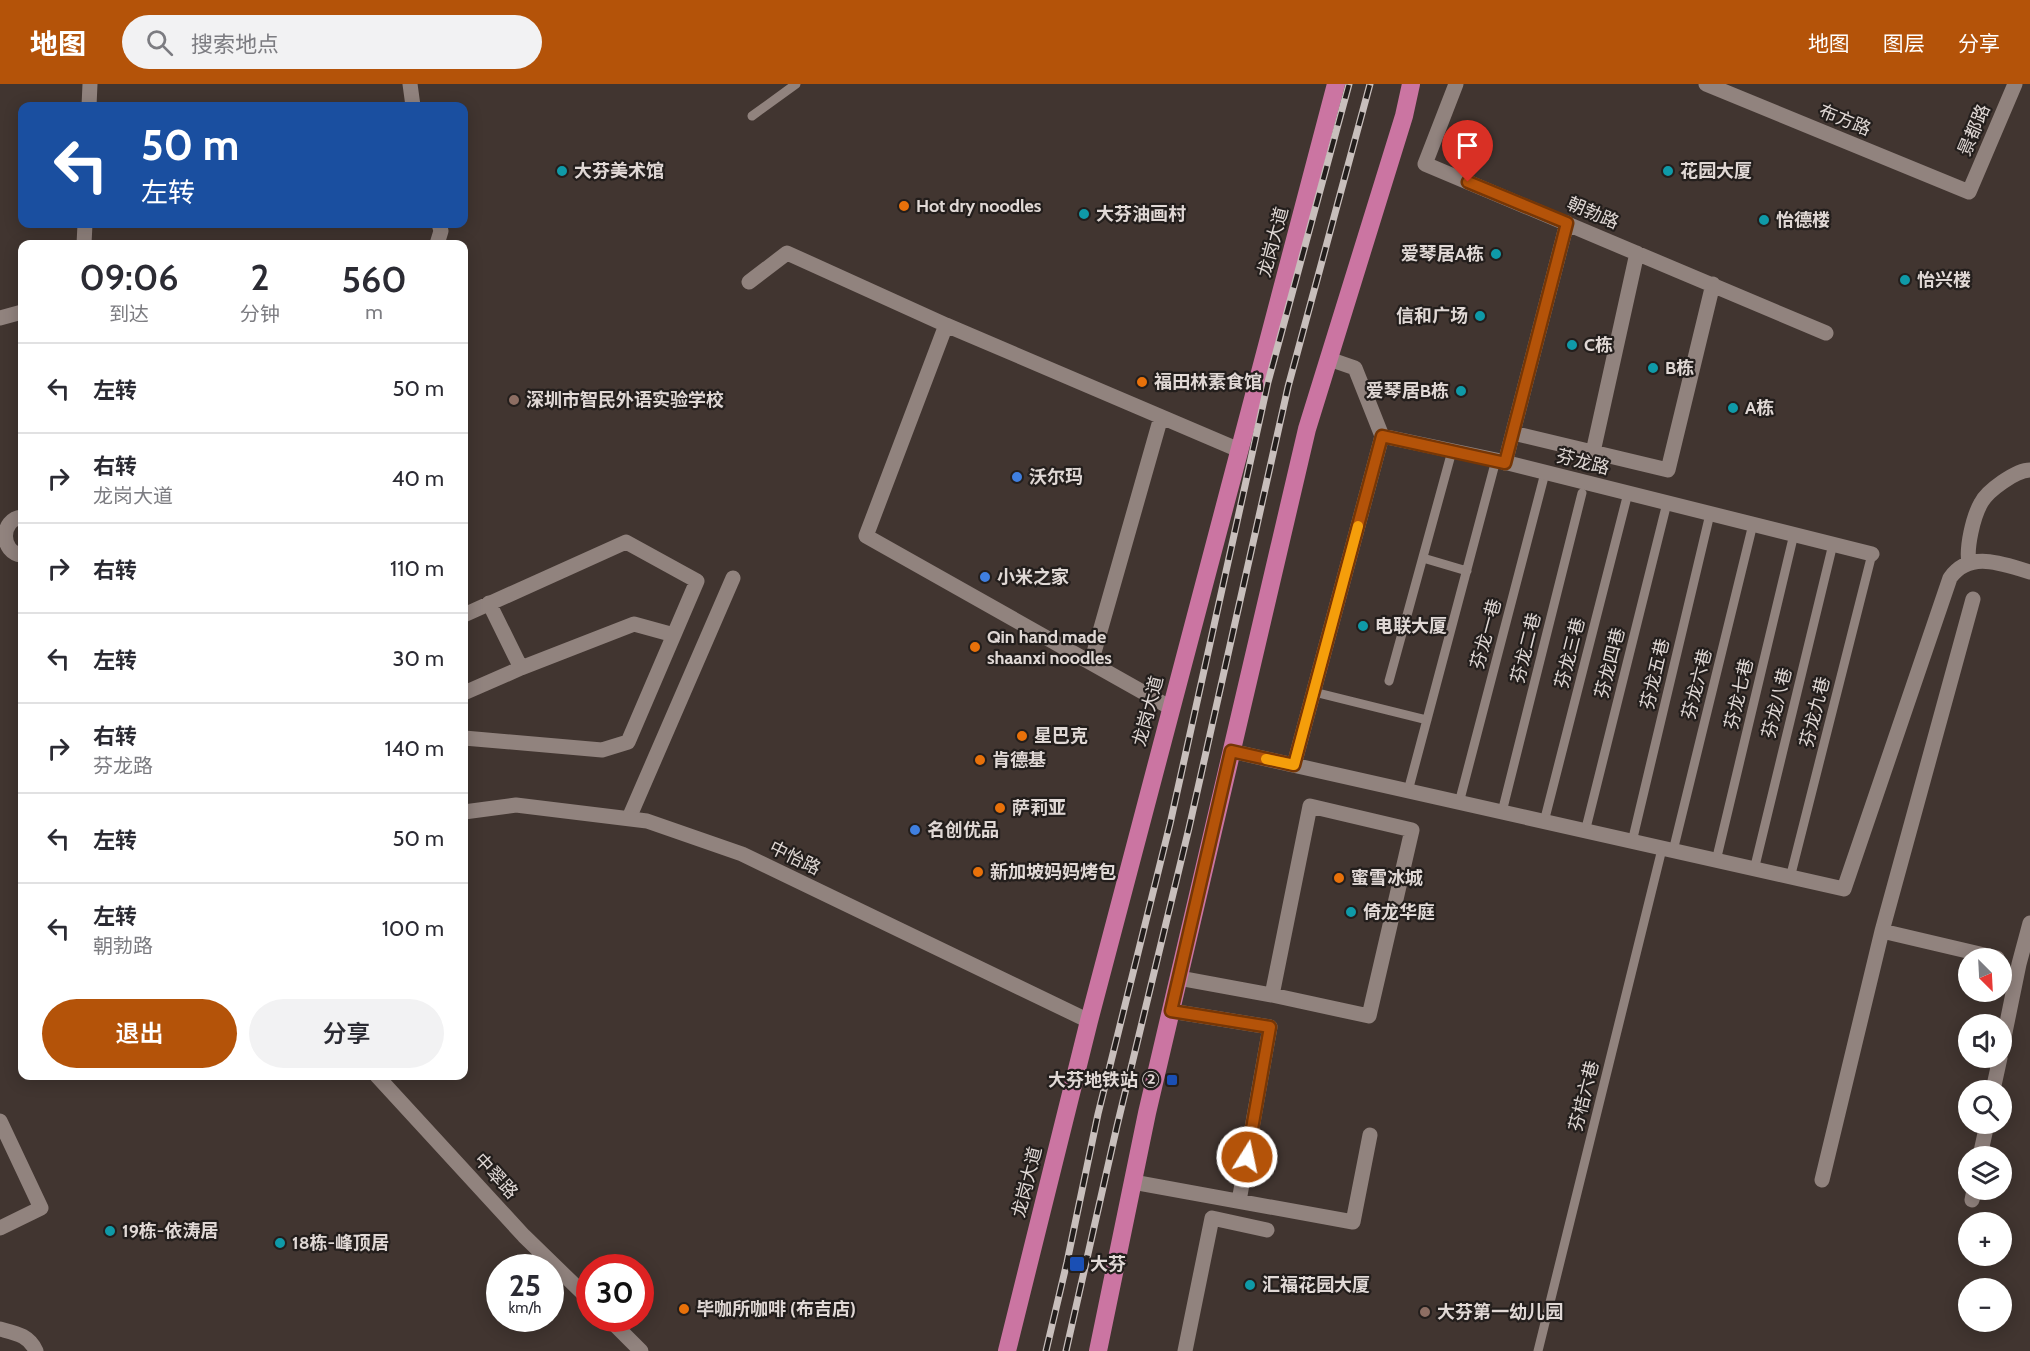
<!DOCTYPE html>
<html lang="zh">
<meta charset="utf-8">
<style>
body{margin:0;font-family:Cabin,"Noto Sans SC",sans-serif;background:#f2f2f3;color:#2b2b33;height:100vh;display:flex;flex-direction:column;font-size:22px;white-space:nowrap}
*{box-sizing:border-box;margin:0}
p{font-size:20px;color:#7c7c81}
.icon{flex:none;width:33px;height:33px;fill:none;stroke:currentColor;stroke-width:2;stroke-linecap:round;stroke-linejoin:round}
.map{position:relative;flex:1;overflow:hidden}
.details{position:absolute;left:18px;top:156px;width:450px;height:840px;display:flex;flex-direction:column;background:#fff;border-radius:12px;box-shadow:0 3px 15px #0003}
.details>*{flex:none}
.hud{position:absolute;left:18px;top:18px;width:450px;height:126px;border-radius:12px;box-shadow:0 3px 15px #0003;background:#1a4fa0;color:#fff;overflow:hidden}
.needle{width:39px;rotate:156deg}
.buttons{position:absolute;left:1958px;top:864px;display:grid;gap:12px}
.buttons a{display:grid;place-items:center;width:54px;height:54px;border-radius:50%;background:#fff;box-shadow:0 3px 15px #0003;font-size:30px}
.speed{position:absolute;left:486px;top:1170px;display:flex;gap:12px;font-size:30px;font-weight:700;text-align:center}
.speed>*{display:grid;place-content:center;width:78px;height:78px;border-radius:50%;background:#fff;box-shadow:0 3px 15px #0003;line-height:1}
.speed small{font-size:15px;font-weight:400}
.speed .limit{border:9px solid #d22;background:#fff;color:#111}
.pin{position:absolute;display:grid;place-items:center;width:51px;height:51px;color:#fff;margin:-62px -26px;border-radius:50% 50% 50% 0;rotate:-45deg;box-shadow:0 0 6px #0007}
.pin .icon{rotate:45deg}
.me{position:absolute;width:66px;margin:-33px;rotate:10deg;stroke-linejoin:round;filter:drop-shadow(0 0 4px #0008)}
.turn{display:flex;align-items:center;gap:21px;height:126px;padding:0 24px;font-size:27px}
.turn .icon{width:78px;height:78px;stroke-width:2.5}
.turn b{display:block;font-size:42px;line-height:51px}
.eta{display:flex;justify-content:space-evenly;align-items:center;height:102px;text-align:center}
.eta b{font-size:36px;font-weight:600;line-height:42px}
.button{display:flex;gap:12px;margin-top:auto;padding:12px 24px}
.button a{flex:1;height:69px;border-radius:36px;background:#b45309;color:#fff;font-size:24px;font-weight:600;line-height:69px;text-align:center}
.button a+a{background:#f2f2f3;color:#2b2b33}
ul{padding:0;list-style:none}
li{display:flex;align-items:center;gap:18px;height:90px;padding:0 24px;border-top:2px solid #e1e1e2}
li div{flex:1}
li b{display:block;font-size:22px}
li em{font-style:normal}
header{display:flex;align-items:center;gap:36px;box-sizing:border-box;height:84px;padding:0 30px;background:#b45309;color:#fff}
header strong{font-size:28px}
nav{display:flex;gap:33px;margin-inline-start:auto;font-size:21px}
.search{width:420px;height:54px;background:#f2f2f3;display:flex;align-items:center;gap:15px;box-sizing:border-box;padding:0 21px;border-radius:33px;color:#7c7c81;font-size:22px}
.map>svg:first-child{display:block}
</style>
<header>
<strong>地图</strong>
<div class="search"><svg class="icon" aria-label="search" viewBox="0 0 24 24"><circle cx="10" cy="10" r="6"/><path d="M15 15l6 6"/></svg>搜索地点</div>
<nav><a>地图</a><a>图层</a><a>分享</a></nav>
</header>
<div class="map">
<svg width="2030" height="1267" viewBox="0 0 2030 1267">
<rect width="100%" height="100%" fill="#413530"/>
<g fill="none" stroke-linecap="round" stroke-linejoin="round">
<path stroke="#91837e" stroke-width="9" d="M 752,32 L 796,0
M 1423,474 L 1467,487
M 1389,597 L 1452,367
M 1314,608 L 1427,636
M 1408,707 L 1496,376
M 1459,719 L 1545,389
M 1502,728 L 1582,409
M 1544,738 L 1628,409
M 1585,748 L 1667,419
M 1632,758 L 1710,430
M 1673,767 L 1753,440
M 1716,777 L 1794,450
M 1754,786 L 1833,460
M 1790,794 L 1872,470
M 1538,1267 L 1662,765"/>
<path stroke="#91837e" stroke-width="15" d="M 410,0 L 413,22
M 1456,0 L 1425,80 L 1826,249
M 1706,0 L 1969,108 L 2015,0
M 437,160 L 441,147 L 439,140
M 749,198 L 787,169 L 946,241
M 0,234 L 22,228
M 1329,275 L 1355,284 L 1382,352 L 1496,376 L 1872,470
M 1513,349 L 1668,386 L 1713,200
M 1593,368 L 1637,169
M 1505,379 L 1567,139
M 22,433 C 0,435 0,469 22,471
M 1969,479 C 1966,464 1973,433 1981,419 C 1987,407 2016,386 2030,386
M 1973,515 L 1882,847 L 1997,874
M 489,519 L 521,584
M 464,531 L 626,458 L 697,497 L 628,658 L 602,666 L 464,654
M 1091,579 L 1161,333
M 464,609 L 521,584 L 634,540 L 674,551
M 1171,624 L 866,452 L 946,241 L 1239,366
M 1231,667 L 1844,805 L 1950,494 C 1970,466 2002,480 2030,488
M 1294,681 L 1382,352
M 629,734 L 733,494
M 1179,894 L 1272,911 L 1369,932 L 1412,746 L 1310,722 L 1272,911
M 1171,927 L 1270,943 L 1239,1117
M 2001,968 L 2019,880 L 2030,839
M 1993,1006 L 2000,974
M 0,1037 L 41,1124 L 0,1144
M 1980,1072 L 1987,1040
M 1822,1096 L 1882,847
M 1133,1098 L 1353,1138 L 1370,1051
M 1972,1116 L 1974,1106
M 0,1245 C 15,1249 29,1251 36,1267
M 1185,1267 L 1212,1134 L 1267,1146"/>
<path stroke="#91837e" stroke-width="15" d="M 89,22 L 90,0
M 84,160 L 85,140
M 464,728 L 516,721 L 647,737 L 742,770 L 1089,937
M 377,992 L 524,1152 L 590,1216
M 608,1234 L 641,1267"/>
<path stroke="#cb75a2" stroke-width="18" d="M 1007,1267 L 1089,937 L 1336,0
M 1098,1267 L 1147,1029 L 1307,345 L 1404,32 L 1411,0"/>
<g stroke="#c8bfbc" stroke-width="7">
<path id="rail" d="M 1046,1267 L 1067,1178 L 1098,1030 L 1170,740 L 1268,298 L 1349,0
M 1066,1267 L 1117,1042 L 1189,744 L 1288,303 L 1370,0"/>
</g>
<use href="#rail" stroke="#231e1c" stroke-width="4.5" stroke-dasharray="14" stroke-linecap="butt"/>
</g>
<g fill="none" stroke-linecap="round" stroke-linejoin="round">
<g stroke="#753606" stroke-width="15">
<path id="route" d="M 1247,1073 L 1270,943 L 1171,927 L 1231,667 L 1294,681 L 1382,352 L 1505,379 L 1567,139 L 1468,98"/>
</g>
<use href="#route" stroke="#b45309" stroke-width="10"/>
<path stroke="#f59e0b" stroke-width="10" d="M 1266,675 L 1294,681 L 1358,442"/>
</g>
<g fill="#0f9aa8" stroke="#231e1c" stroke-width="2">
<circle cx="562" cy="87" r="6"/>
<circle cx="1668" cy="87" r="6"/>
<circle cx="1084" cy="130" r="6"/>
<circle cx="1764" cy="136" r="6"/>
<circle cx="1496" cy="170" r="6"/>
<circle cx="1905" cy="196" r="6"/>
<circle cx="1480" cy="232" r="6"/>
<circle cx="1572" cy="261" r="6"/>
<circle cx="1653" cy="284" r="6"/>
<circle cx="1461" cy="307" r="6"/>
<circle cx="1733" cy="324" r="6"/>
<circle cx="1363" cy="542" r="6"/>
<circle cx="1351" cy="828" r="6"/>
<circle cx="110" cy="1147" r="6"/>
<circle cx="280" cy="1159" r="6"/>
<circle cx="1250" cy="1201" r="6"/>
</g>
<g fill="#e8710a" stroke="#231e1c" stroke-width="2">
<circle cx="904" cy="122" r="6"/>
<circle cx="1142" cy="298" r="6"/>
<circle cx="975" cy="563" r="6"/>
<circle cx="1022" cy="652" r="6"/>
<circle cx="980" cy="676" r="6"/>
<circle cx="1000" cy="724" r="6"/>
<circle cx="978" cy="788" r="6"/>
<circle cx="1339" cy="794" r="6"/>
<circle cx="684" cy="1225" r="6"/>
</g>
<g fill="#8d6e63" stroke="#231e1c" stroke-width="2">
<circle cx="514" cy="316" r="6"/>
<circle cx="1425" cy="1228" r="6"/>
</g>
<g fill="#3f7fe0" stroke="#231e1c" stroke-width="2">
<circle cx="1017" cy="393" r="6"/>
<circle cx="985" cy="493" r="6"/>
<circle cx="915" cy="746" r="6"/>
</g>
<g fill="#1a4fb4" stroke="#231e1c" stroke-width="2">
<rect x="1166" y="990" width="12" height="12" rx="3"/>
<rect x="1069" y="1172" width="16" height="16" rx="3"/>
</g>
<g text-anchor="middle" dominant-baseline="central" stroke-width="4.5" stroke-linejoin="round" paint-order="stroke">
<g font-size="18" fill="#e0d8d5" stroke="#231e1c">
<text transform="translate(1845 36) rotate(22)">布方路</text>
<text transform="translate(1974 46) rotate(-67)">景都路</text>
<text transform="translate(1593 129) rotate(23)">朝勃路</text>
<text transform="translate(1273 158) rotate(-75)">龙岗大道</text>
<text transform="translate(1583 378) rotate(14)">芬龙路</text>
<text transform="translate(1486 550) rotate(-75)">芬龙一巷</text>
<text transform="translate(1526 564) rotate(-76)">芬龙二巷</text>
<text transform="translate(1570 569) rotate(-76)">芬龙三巷</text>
<text transform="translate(1610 579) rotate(-76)">芬龙四巷</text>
<text transform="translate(1655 590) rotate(-77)">芬龙五巷</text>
<text transform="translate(1697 600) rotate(-76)">芬龙六巷</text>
<text transform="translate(1739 610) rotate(-77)">芬龙七巷</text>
<text transform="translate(1777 619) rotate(-76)">芬龙八巷</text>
<text transform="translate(1148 627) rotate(-75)">龙岗大道</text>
<text transform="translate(1815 628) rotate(-76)">芬龙九巷</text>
<text transform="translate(795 774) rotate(26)">中怡路</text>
<text transform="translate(1584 1012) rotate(-76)">芬桔六巷</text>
<text transform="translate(496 1092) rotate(47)">中翠路</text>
<text transform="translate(1027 1098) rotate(-76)">龙岗大道</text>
</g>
<g font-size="18" font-weight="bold" fill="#e0d8d5" stroke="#231e1c" text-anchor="start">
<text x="574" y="87">大芬美术馆</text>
<text x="1680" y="87">花园大厦</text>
<text x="916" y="122">Hot dry noodles</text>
<text x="1096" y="130">大芬油画村</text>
<text x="1776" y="136">怡德楼</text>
<text x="1484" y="170" text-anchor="end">爱琴居A栋</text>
<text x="1917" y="196">怡兴楼</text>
<text x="1468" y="232" text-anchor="end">信和广场</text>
<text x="1584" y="261">C栋</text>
<text x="1665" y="284">B栋</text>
<text x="1154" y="298">福田林素食馆</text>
<text x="1449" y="307" text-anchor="end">爱琴居B栋</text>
<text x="526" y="316">深圳市智民外语实验学校</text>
<text x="1745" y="324">A栋</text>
<text x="1029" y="393">沃尔玛</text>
<text x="997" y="493">小米之家</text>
<text x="1375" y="542">电联大厦</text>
<text x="987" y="553">Qin hand made<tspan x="987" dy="21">shaanxi noodles</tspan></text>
<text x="1034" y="652">星巴克</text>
<text x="992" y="676">肯德基</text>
<text x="1012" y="724">萨莉亚</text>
<text x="927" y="746">名创优品</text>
<text x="990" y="788">新加坡妈妈烤包</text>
<text x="1351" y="794">蜜雪冰城</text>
<text x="1363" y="828">倚龙华庭</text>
<text x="1160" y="996" text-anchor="end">大芬地铁站 ②</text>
<text x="122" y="1147">19栋-依涛居</text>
<text x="292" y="1159">18栋-峰顶居</text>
<text x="1090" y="1180">大芬</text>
<text x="1262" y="1201">汇福花园大厦</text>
<text x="696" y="1225">毕咖所咖啡 (布吉店)</text>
<text x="1437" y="1228">大芬第一幼儿园</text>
</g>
</g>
</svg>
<div class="buttons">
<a><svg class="needle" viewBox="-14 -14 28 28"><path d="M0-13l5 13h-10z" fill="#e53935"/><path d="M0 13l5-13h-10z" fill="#7c7c81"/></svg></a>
<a><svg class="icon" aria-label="sound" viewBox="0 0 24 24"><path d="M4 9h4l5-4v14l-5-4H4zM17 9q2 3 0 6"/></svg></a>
<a><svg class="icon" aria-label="search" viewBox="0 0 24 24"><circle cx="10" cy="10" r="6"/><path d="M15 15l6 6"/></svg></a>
<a><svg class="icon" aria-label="layers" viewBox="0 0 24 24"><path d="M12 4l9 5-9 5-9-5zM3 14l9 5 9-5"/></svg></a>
<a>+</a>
<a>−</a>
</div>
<div class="speed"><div>25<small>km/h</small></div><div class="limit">30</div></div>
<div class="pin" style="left:1468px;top:98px;background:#d93025"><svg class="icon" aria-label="arrive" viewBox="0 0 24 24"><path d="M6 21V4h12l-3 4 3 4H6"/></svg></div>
<svg class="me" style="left:1247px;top:1073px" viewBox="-20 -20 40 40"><circle r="17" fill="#b45309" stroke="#fff" stroke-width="3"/><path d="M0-11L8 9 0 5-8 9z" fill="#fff"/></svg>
<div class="hud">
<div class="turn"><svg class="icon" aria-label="left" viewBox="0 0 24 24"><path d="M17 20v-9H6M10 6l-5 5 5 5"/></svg><div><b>50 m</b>左转</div></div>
</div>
<section class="details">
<div class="eta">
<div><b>09:06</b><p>到达</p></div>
<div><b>2</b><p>分钟</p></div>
<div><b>560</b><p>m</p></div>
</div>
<ul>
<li><svg class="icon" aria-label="left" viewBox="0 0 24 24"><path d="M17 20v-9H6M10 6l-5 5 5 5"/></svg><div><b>左转</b></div><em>50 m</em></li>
<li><svg class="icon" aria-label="right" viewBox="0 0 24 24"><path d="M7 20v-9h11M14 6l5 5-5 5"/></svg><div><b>右转</b><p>龙岗大道</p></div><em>40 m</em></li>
<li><svg class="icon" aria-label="right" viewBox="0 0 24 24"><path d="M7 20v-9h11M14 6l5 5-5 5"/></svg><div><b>右转</b></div><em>110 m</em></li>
<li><svg class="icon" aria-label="left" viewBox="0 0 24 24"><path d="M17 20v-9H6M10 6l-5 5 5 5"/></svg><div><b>左转</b></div><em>30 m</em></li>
<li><svg class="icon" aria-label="right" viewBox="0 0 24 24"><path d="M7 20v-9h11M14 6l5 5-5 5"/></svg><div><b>右转</b><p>芬龙路</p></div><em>140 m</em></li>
<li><svg class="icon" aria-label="left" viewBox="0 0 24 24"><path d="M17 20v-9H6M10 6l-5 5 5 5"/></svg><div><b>左转</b></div><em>50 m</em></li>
<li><svg class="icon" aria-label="left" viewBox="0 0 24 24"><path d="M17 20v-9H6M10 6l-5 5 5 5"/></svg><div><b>左转</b><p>朝勃路</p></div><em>100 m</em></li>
</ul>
<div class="button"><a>退出</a><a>分享</a></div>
</section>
</div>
